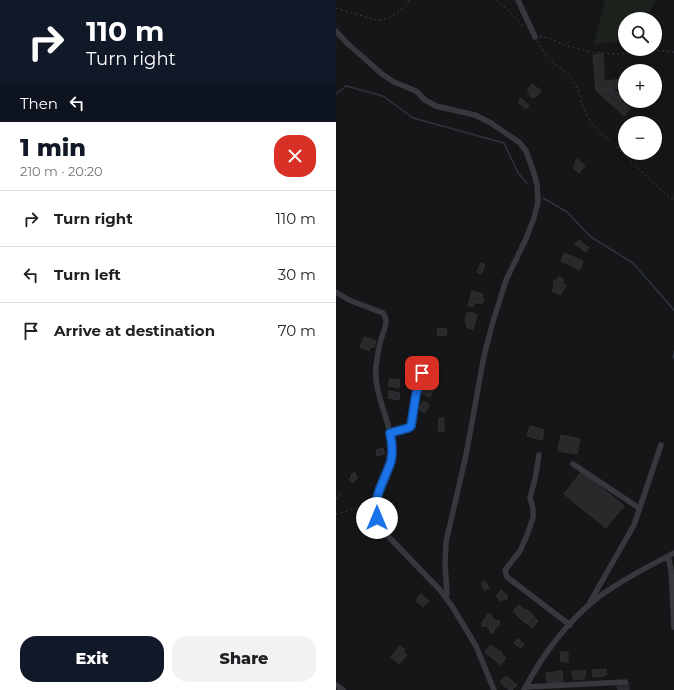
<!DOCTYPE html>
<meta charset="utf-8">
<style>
body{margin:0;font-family:Montserrat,sans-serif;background:#f2f2f2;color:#202124;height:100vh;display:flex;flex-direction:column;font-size:15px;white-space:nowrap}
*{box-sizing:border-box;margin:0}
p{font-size:13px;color:#757577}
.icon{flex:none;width:22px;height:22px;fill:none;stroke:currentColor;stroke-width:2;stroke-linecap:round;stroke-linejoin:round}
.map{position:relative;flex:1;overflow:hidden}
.side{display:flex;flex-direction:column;background:#fff;width:336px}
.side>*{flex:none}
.hud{background:#111827;color:#fff;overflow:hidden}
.tools{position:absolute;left:282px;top:12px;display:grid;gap:8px}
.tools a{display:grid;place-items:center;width:44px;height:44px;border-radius:50%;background:#fff;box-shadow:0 2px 10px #0003;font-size:20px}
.pin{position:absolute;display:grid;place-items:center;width:34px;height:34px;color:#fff;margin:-17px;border-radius:8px;box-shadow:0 2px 6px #0006}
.me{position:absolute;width:44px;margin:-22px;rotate:0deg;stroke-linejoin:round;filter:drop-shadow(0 0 3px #0008)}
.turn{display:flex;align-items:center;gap:14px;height:84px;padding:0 20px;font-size:18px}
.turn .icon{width:52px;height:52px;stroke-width:2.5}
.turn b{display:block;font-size:28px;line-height:34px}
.then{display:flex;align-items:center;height:38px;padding:0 20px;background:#0003;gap:8px;font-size:15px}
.round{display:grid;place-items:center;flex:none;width:42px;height:42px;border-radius:16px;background:#f2f2f2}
.headline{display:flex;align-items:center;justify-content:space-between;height:68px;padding:0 20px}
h1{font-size:24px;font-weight:800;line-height:30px;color:#111827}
.primary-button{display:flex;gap:8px;margin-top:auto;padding:8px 20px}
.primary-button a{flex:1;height:46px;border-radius:16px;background:#111827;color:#fff;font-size:16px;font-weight:800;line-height:46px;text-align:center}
.primary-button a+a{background:#f2f2f2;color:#202124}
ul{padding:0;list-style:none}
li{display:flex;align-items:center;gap:12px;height:56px;padding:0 20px;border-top:1px solid #e0e0e0}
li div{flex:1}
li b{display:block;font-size:15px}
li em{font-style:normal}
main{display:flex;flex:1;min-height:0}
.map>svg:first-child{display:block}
</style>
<main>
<section class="side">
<div class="hud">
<div class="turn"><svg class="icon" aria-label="right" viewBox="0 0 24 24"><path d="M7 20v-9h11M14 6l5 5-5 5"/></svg><div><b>110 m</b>Turn right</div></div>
<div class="then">Then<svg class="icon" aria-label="left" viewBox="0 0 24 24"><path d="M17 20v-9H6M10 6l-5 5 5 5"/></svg></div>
</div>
<div class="headline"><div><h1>1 min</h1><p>210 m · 20:20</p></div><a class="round" style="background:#d93025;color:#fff"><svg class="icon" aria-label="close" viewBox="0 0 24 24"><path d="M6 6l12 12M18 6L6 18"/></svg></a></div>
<ul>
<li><svg class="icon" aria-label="right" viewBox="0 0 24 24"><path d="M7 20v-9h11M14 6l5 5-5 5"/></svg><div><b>Turn right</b></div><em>110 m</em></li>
<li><svg class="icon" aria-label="left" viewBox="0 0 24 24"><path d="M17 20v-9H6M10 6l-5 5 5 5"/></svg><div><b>Turn left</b></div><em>30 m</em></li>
<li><svg class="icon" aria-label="arrive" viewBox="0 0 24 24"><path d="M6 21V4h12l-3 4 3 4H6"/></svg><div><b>Arrive at destination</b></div><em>70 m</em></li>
</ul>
<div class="primary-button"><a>Exit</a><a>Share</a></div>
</section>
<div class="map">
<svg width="338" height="690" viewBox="0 0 338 690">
<rect width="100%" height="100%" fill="#161618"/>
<path fill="#1c231d" d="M 269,0 L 320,0 L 309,19 L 289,19 L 289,41 L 258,44 Z"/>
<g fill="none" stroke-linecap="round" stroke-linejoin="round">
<path stroke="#2c353c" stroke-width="1.5" d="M 0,94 L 10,86 L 47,96 L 77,118 L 168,143 L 182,173 L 191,183
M 207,198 L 231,212 L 255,237 L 297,263 L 338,310
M 337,358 L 338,352"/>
</g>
<path fill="#29292c" stroke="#303034" d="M 267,54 L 268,81 L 289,79 L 289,88 L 260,90 L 257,55 Z
M 196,84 L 205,91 L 200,97 L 199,96 L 197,98 L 193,95 L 194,93 L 191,91 Z
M 288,88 L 289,88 L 289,96 L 285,101 L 271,89 L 277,89 L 283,94 Z
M 271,89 L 294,108 L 288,116 L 260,90 Z
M 185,98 L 193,106 L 190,109 L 182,102 Z
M 241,159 L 249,166 L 243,173 L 237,168 L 240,163 L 239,162 Z
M 243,240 L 253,248 L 250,252 L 239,244 Z
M 228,253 L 247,261 L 244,270 L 225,261 Z
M 145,263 L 149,265 L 145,274 L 141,272 Z
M 223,277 L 228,280 L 226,283 L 230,285 L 225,295 L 216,291 L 219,285 L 217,284 L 219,279 L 221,281 Z
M 136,291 L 147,294 L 146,298 L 148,299 L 146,304 L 139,302 L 137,307 L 132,306 Z
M 134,312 L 141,315 L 137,329 L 130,327 L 131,323 L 129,322 L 131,313 L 134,313 Z
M 110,328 L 111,335 L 102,336 L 101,329 Z
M 28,337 L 40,341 L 38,348 L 35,347 L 33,351 L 24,347 Z
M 54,379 L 64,380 L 63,388 L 52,386 Z
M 90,382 L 94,384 L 93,386 L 98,388 L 94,397 L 85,393 L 86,391 L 83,390 L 85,385 L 88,386 Z
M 53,391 L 64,393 L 63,400 L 52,398 Z
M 88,401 L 94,405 L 88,413 L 82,408 Z
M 103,418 L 108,418 L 108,431 L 102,431 Z
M 194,426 L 208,430 L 206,440 L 191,436 Z
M 225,435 L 244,439 L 241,454 L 222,451 Z
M 47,448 L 49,454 L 41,456 L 40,450 Z
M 246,471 L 288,506 L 270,528 L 228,494 Z
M 18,472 L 20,474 L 19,475 L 22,477 L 17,483 L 13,480 L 16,476 L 15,475 Z
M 149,581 L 153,588 L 148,590 L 145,583 Z
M 165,590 L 171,595 L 170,596 L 172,597 L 170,600 L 168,599 L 165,601 L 160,597 Z
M 85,594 L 93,601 L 87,607 L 80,601 Z
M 183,605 L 189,610 L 183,617 L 177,611 Z
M 190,609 L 197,615 L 189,623 L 183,617 Z
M 155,614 L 156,618 L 160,621 L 164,621 L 163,626 L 162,626 L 158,630 L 158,633 L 154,633 L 154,629 L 150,626 L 146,626 L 146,622 L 149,622 L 147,620 L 150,617 L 152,618 L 151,615 Z
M 196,615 L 202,621 L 196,628 L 190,623 Z
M 182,639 L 188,644 L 185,648 L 178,643 Z
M 155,645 L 166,653 L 165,654 L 170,658 L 165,665 L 149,652 Z
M 64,646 L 69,650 L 67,652 L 71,655 L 63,664 L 55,657 Z
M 225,652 L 232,652 L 232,662 L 224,661 Z
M 270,669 L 271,674 L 269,674 L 269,676 L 257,677 L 256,670 Z
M 226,671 L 227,683 L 223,684 L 223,682 L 211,683 L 210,673 Z
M 236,671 L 250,671 L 248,679 L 237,679 Z
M 170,676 L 181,685 L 176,690 L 173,690 L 164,682 Z
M 292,682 L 293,690 L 282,690 L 281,686 L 284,686 L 284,683 Z"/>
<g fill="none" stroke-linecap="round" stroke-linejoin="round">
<path stroke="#3d3f44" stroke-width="1" stroke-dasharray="2 3" stroke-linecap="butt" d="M 160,0 L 176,14 L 188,27
M 0,8 L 40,20 C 55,21 65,11 73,0
M 204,36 L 213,38 L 234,47 L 256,52 L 280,54 L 299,53 L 318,50 L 338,52
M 201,41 C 206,49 211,57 218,63 C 224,68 231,73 236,79 C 245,92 245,108 254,121 C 262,133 274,140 284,151 C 302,167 318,186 338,200
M 0,499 L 6,494
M 0,514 L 34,504"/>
<path stroke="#37383d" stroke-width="5.5" d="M 182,0 L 199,37
M 0,31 L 11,43 L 46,74 L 58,82 L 80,91 L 89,100 L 100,106 L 139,115 L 155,123 L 174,136 L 184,143 L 190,151 L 197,170 L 201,185 L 202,202 L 198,218 L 189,241 L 170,280 L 156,325 L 148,356 L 130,455 L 110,542 L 109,563 L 111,594 L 110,597
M 0,292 L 13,300 L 47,313 C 49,316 50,318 50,321 C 50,327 47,333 45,339 C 43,347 41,357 40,366 C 37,396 57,423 56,452 C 55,463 50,473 45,484 C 37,502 37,519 51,535 L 104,590 L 116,606 L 140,646 L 158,690
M 54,433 L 72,428 L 75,426 L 79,395 L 86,373
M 203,455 L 199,479 L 194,498 L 197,509 L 197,518 L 191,535 L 184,551 L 169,570 L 171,577 L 234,625
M 237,464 L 303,508
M 332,556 L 335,570 L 338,627
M 254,602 L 298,525 L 325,445
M 0,685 L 7,690
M 190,687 L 289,682
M 188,690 C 206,655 233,619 264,596 C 287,579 313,566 338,553"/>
</g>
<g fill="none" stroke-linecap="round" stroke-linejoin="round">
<g stroke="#114b97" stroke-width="10">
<path id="route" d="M 41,518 C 36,497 49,480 55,461 C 57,452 56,442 54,433 L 72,428 L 75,426 L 80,394 L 86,373"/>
</g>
<use href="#route" stroke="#1a73e8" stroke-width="7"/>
</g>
</svg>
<div class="tools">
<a><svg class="icon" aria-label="search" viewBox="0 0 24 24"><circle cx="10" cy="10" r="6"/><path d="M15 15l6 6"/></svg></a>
<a>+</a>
<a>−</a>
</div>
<div class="pin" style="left:86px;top:373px;background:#d93025"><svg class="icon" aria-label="arrive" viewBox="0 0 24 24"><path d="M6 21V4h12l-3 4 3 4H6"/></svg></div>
<svg class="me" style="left:41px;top:518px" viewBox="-20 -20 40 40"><circle r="19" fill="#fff"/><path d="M0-13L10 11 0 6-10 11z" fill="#1a73e8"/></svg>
</div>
</main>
